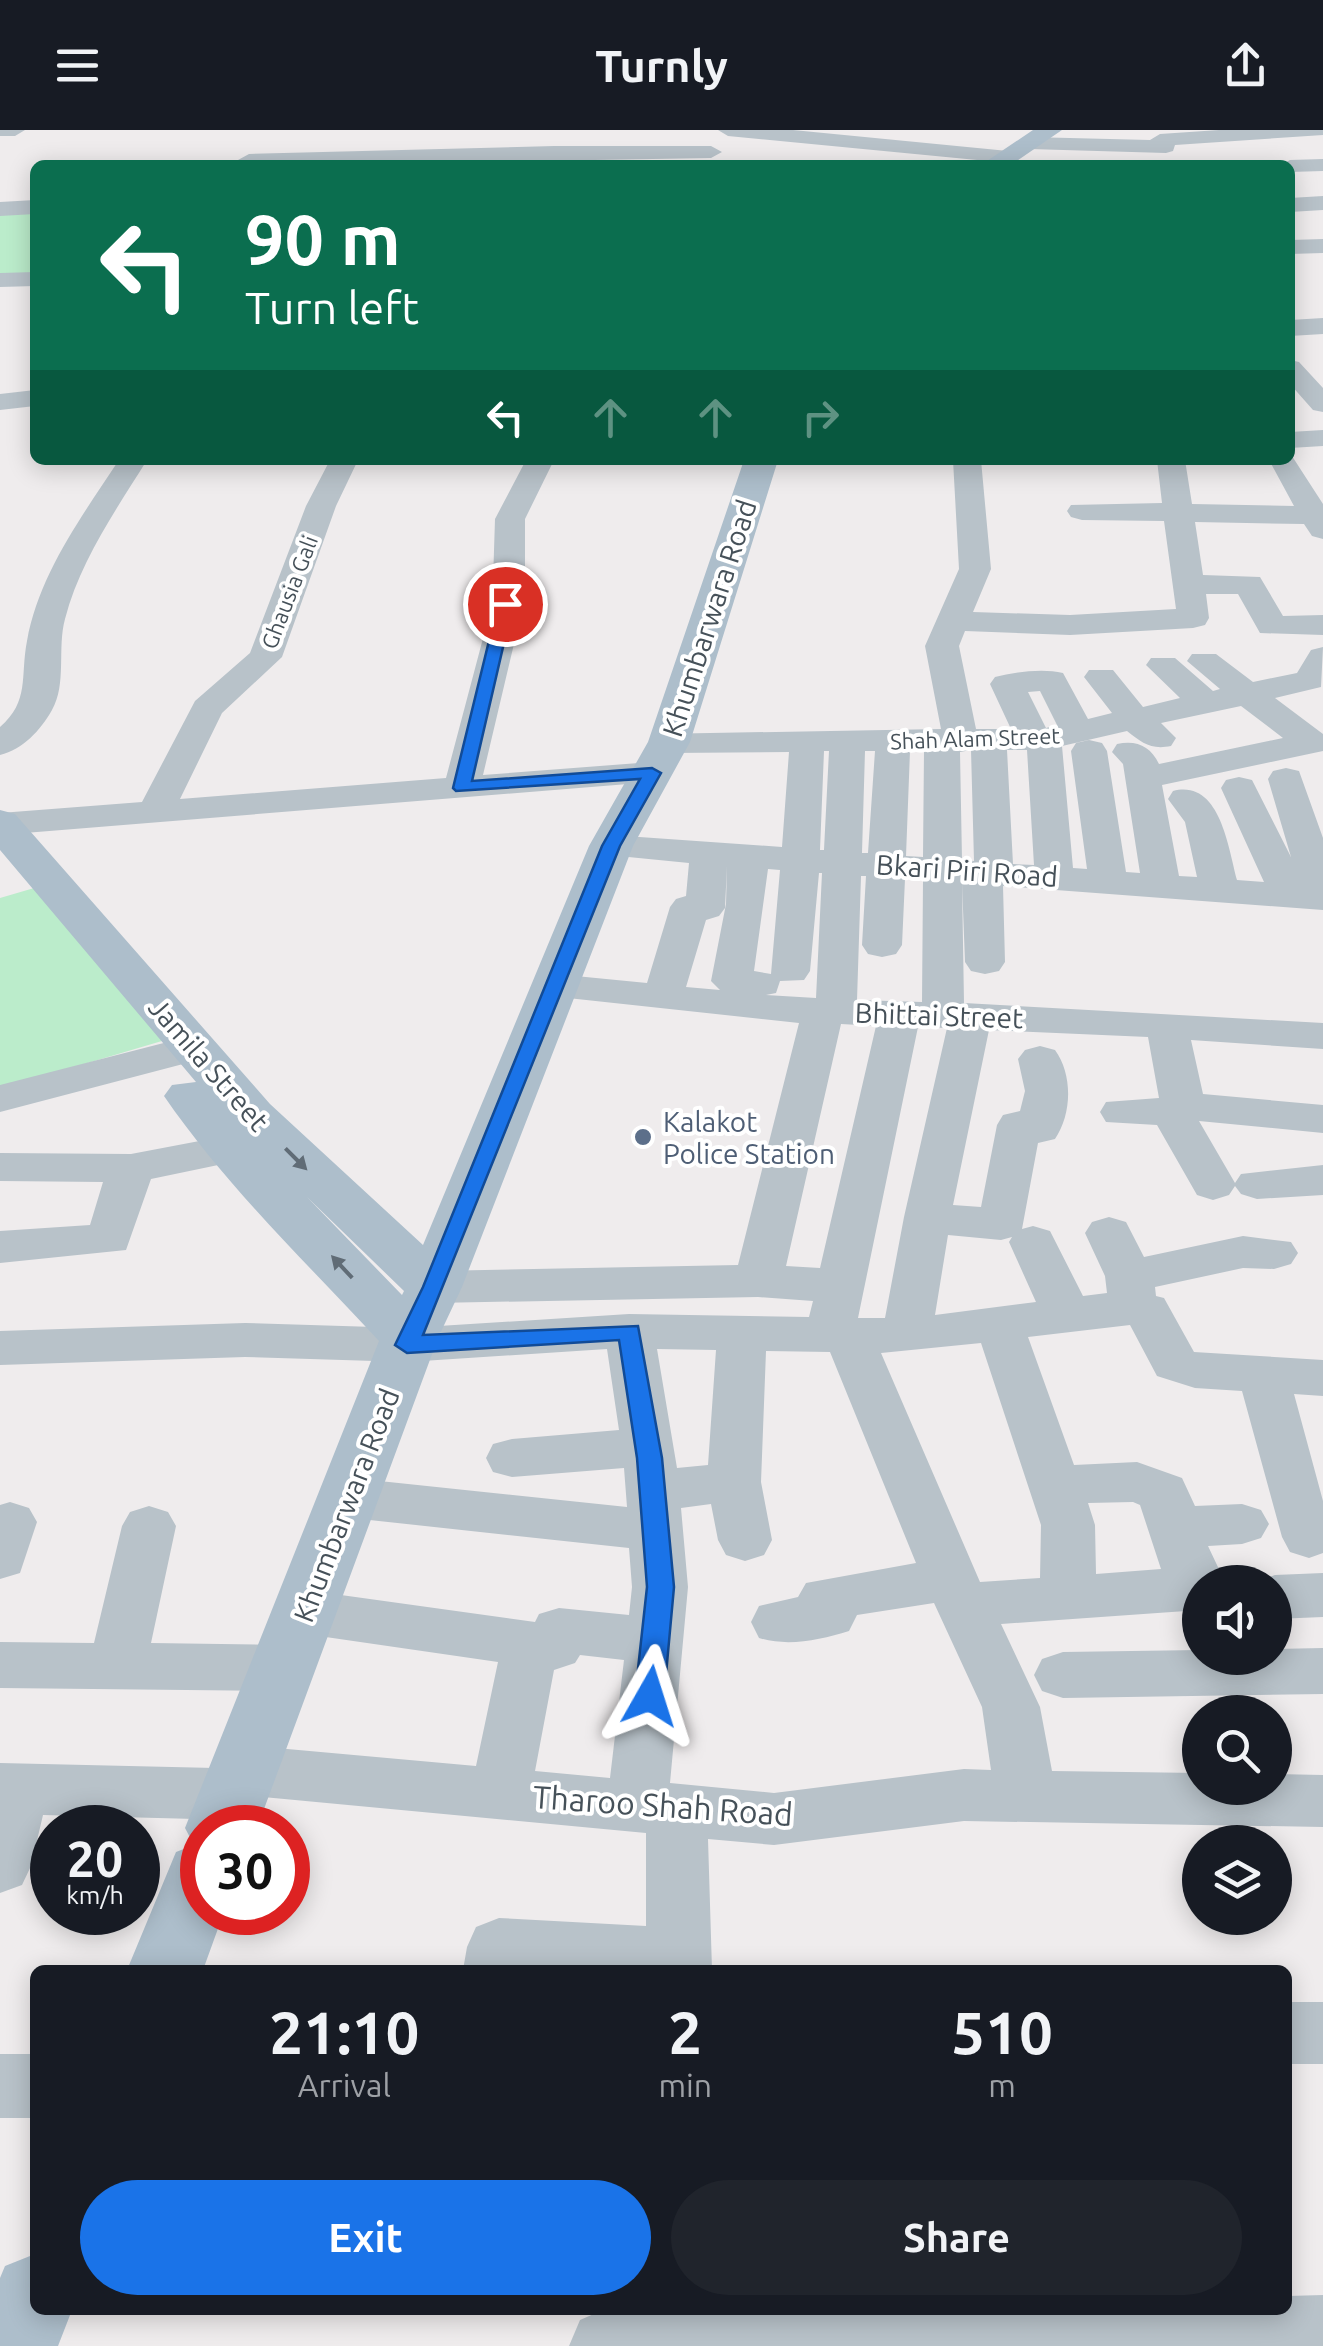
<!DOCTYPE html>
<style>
body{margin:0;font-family:Ubuntu,sans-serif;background:#20242c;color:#f1f3f6;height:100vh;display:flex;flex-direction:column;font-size:38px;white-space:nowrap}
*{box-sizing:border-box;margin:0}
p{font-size:32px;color:#9ea1a6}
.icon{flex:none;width:55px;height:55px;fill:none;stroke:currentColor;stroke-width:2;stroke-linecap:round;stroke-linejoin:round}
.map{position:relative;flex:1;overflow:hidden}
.panel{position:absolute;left:30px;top:1835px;width:1262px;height:350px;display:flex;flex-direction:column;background:#171b24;border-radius:15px;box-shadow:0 5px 25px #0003}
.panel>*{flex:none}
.top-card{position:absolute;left:30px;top:30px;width:1265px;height:305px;border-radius:15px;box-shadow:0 5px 25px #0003;background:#0b6e4f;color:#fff;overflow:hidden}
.fabs{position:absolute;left:1182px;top:1435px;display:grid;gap:20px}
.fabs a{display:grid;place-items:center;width:110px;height:110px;border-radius:50%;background:#171b24;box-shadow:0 5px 25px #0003;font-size:50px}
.speed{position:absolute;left:30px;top:1675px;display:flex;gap:20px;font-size:50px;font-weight:700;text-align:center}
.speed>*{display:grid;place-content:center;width:130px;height:130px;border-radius:50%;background:#171b24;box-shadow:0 5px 25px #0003;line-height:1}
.speed small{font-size:25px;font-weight:400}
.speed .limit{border:15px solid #d22;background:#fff;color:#111}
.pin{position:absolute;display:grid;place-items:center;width:85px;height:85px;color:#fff;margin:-42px;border:5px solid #fff;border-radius:50%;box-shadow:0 2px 10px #0007}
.me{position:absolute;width:110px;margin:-55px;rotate:6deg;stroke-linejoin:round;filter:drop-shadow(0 0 8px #0008)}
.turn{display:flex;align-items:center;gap:35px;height:210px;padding:0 50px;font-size:45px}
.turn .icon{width:130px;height:130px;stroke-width:2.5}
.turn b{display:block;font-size:70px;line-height:85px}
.lanes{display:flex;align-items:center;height:95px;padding:0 50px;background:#0003;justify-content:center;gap:50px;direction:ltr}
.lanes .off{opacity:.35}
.eta{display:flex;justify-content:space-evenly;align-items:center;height:170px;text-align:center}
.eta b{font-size:60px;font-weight:700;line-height:70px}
.primary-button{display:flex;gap:20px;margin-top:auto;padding:20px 50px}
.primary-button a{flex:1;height:115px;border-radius:60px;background:#1a73e8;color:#fff;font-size:40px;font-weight:700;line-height:115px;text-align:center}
.primary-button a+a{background:#20242c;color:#f1f3f6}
header{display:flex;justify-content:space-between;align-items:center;height:130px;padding:0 50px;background:#171b24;font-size:45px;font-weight:700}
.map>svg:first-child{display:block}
</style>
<header><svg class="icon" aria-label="menu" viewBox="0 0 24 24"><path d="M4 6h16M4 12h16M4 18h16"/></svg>Turnly<svg class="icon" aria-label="share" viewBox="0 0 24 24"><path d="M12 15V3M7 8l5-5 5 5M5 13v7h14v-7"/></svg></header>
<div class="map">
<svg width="1323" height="2216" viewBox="0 0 1323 2216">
<rect width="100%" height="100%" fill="#efeced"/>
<path fill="#bbeccb" d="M 35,77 L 35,149 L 0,150 L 0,79 Z
M 41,756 L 172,908 L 0,959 L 0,768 Z"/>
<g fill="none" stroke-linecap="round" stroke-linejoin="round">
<path fill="#b8c2c9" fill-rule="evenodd" d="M 0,0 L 25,0 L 15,6 L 0,6 Z
M 718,0 L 793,0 L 1008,21 L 1019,27 L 1008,33 L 728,6 Z
M 1219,0 L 1323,0 L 1323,5 L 1175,15 L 1173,21 L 1166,23 L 1029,19 L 1018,13 L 1029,7 L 1150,10 L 1160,4 Z
M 554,16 L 711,16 L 722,22 L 711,28 L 304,35 L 243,35 L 238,30 L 249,24 Z
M 1323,29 L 1323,41 L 1290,42 L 1290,35 L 1280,35 L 1290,30 Z
M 1323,66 L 1323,80 L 1290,82 L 1290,68 Z
M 35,70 L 35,84 L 0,86 L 0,72 Z
M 1323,109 L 1323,123 L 1290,124 L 1290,110 Z
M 35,142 L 35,156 L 0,157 L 0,143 Z
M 1323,188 L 1323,204 L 1290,206 L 1290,190 Z
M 1290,230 L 1299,232 L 1323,258 L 1323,282 L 1313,280 L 1290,254 Z
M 35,260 L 35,276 L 0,280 L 0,264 Z
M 1323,300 L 1323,316 L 1290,318 L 1290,302 Z
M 1290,323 L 1323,374 L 1323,409 L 1312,406 L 1304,394 L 1195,392 L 1203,445 L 1260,447 L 1283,486 L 1323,485 L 1323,505 L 1260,503 L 1238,464 L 1206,464 L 1209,488 L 1205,495 L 1193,498 L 1070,505 L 965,501 L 959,516 L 976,599 L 1011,599 L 990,554 L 995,547 C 1016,542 1042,538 1063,543 L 1088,589 L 1112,583 L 1084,547 L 1089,540 L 1113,540 L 1143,577 L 1180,568 L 1146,535 L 1151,528 L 1175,528 L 1213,561 L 1220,559 L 1187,531 L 1192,524 L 1216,524 L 1253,552 L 1297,543 L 1311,520 L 1323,517 L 1321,557 L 1275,568 L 1323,604 L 1323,621 L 1162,655 L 1179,746 L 1197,747 L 1185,692 L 1168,669 L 1173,661 C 1220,649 1228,717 1237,750 L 1264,752 L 1221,658 L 1226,650 L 1239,647 L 1252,650 L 1291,727 L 1268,649 L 1273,641 L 1286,638 L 1299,641 L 1323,708 L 1323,780 L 1003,756 L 1005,832 L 999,841 L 985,844 L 971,841 L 965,832 L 962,753 L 964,873 L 1323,893 L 1323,919 L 1191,910 L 1203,964 L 1323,975 L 1323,1003 L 1199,991 L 1235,1053 L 1241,1044 L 1323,1035 L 1323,1065 L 1257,1069 L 1241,1064 L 1235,1056 L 1229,1065 L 1213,1070 L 1197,1065 L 1157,995 L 1106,992 L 1100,982 L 1106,972 L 1159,968 L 1148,907 L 989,900 L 953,1075 L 981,1077 L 997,995 L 1003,985 L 1020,981 L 1025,961 L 1018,929 L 1025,920 L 1040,916 L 1055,920 C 1073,945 1072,984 1055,1009 L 1038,1013 L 1022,1099 L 1033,1096 L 1050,1101 L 1083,1166 L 1107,1163 L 1105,1146 L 1085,1103 L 1092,1092 L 1109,1087 L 1126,1092 L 1144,1127 L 1243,1106 L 1291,1112 L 1298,1123 L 1291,1134 L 1274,1139 L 1243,1138 L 1155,1157 L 1156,1166 L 1164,1168 L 1194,1222 L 1323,1230 L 1323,1266 L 1294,1264 L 1323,1371 L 1323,1423 L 1309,1428 L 1290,1422 L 1282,1407 L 1242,1261 L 1195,1258 L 1157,1246 L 1130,1195 L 1028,1207 L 1074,1335 L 1137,1332 L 1182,1348 L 1195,1376 L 1242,1374 L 1261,1380 L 1269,1394 L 1261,1408 L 1242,1414 L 1208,1416 L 1225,1452 L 1200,1452 L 1200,1480 L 1001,1494 L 1040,1577 L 1052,1641 L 1200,1643 L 1200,1658 L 1275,1658 L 1275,1644 L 1323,1645 L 1323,1697 L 964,1691 L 774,1715 L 708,1709 L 712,1840 L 463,1840 L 467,1817 L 476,1797 L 499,1788 L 646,1796 L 646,1703 L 263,1667 L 256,1682 L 234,1690 L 43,1685 L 31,1736 L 22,1755 L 0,1763 L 0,1633 L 215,1638 L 223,1622 L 244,1615 L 476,1636 L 498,1532 L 305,1504 L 285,1498 L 277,1482 L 285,1466 L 305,1460 L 535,1492 L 539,1484 L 559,1478 L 629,1485 L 632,1457 L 629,1418 L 351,1388 L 332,1382 L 324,1368 L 332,1354 L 351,1348 L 627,1377 L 624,1338 L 512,1347 L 493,1342 L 486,1328 L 493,1314 L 512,1309 L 619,1300 L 607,1219 L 407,1232 L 245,1227 L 0,1235 L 0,1201 L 245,1193 L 407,1198 L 629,1184 L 809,1187 L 813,1171 L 758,1167 L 434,1173 L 417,1169 L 410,1157 L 417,1145 L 434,1141 L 738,1135 L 799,893 L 540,865 L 534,856 L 540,847 L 555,844 L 647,853 L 670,777 L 676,769 L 686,766 L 689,733 L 598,724 L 592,716 L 598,708 L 611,705 L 782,717 L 789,622 L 669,623 L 656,620 L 651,612 L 656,604 L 941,599 L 925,516 L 959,439 L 953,330 L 981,330 L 991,439 L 973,482 L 1070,485 L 1176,479 L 1164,391 L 1082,390 L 1071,387 L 1067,381 L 1071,375 L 1162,373 L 1157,330 L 1185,330 L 1192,374 L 1294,376 L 1269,330 L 1290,330 ZM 1040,561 L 1057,595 L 1046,598 L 1028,562 ZM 1241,576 L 1283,608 L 1159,634 C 1150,616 1137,610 1117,614 L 1112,622 L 1123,634 L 1140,743 L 1126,742 L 1107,621 L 1102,613 L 1089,610 L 1076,613 L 1071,621 L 1087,739 L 1073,738 L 1062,616 L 1127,601 C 1142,613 1151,620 1171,616 L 1176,608 L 1161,593 ZM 971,620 L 974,731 L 962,730 L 960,622 ZM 1007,620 L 1027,620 L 1034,735 L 1013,734 ZM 824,621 L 829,621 L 824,720 L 820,720 ZM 865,621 L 875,621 L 868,723 L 862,723 ZM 910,621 L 924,621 L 923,727 L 906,726 ZM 727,736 L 726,774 L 711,851 L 720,860 L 686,857 L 706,790 L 719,786 L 725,778 ZM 768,739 L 780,740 L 771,844 L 754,841 ZM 819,743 L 822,743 L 816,868 L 766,865 L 776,863 L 780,851 L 804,850 L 810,841 ZM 861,746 L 866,746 L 862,815 L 868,824 L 882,827 L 896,824 L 902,815 L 905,749 L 923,750 L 922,872 L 857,870 ZM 841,894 L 876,896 L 820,1138 L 786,1136 ZM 918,897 L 947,898 L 904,1087 L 885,1188 L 858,1188 ZM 948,1105 L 1001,1110 L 1012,1107 L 1009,1112 L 1036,1172 L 935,1185 ZM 981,1213 L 1041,1395 L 1040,1448 L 980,1452 L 881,1223 ZM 657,1219 L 716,1220 L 708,1335 L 677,1338 ZM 766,1221 L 830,1222 L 916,1433 L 806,1453 L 798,1467 L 759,1476 L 751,1492 L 759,1508 C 788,1517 820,1510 849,1501 L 857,1485 L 934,1473 L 982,1577 L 991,1640 L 964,1639 L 774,1663 L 670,1653 L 688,1457 L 681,1378 L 711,1374 L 718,1410 L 726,1425 L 745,1431 L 764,1425 L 772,1410 L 761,1352 ZM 1133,1372 L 1140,1375 L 1161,1439 L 1096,1444 L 1095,1395 L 1088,1373 ZM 580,1525 L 624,1530 L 610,1648 L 535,1641 L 554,1540 L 575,1533 Z
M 119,330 L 147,330 C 116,380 80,431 65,489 C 57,518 67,554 52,580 C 40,601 23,619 0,625 L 0,597 C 30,571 20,547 27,511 C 39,444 82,386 119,330 Z
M 330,330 L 358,330 L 336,376 L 282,527 L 222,583 L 180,669 L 446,648 L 486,497 L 493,452 L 495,389 L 526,330 L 554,330 L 525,389 L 525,452 L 518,497 L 483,645 L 652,632 L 665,635 L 670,643 L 665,651 L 0,705 L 0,683 L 142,672 L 195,571 L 250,523 L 306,376 Z
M 191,906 L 206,910 L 212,919 L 206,928 L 0,982 L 0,955 Z
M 231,1005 L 247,1009 L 254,1019 L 247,1029 L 151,1049 L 126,1120 L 0,1133 L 0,1101 L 90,1095 L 103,1052 L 0,1051 L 0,1023 L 131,1024 Z
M 10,1372 L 29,1378 L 37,1392 L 20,1443 L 0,1449 L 0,1375 Z
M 149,1376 L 168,1382 L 176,1396 L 151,1513 L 284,1515 L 304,1522 L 313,1538 L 304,1554 L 284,1561 L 0,1558 L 0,1512 L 94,1513 L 122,1396 L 130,1382 Z
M 1323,1443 L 1323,1487 L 1275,1489 L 1275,1452 L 1255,1452 L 1275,1445 Z
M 1323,1518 L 1323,1564 L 1063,1568 L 1042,1561 L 1034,1545 L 1042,1529 L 1063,1522 L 1200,1520 L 1200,1528 L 1275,1528 L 1275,1519 Z
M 1288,1872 L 1323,1872 L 1323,1934 L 1288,1934 Z
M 0,1924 L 35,1924 L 35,1988 L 0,1988 Z
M 1323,2165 L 1323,2216 L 569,2216 L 580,2190 L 603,2180 L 1288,2180 L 1288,2166 Z"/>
<path fill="#adbecb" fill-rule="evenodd" d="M 1033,0 L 1062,0 L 1011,35 L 981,35 Z
M 744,330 L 778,330 L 690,612 L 633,716 L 462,1157 L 438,1208 L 257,1698 L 202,1698 L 202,1782 L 224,1782 L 203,1840 L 127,1840 L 176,1722 L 194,1715 L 185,1698 L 379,1211 C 306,1132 225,1055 164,966 L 172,955 L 196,952 L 0,720 L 0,680 L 15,684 L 270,974 L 423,1115 L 589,716 L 648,612 ZM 307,1067 L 404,1161 L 402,1165 Z
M 35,2124 L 35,2180 L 72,2180 L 58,2216 L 0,2216 L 0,2148 L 5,2136 Z"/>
</g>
<defs><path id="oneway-solid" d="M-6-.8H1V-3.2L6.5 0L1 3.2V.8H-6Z" transform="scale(2.5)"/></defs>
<g fill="#606c76">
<use href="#oneway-solid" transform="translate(296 1029) rotate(45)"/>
<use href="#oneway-solid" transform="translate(342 1137) rotate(-133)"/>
</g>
<path fill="#1a73e8" stroke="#114b97" stroke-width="2.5" d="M 505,469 L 513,474 L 472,651 L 652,638 L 661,643 L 620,716 L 423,1205 L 638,1196 L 662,1328 L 674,1457 L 664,1566 L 659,1575 L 650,1578 L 640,1575 L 635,1566 L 647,1457 L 637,1328 L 619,1210 L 407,1223 L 395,1215 L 423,1157 L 602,716 L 640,649 L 456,661 L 453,658 L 498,474 Z"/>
<circle fill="#5c6f8a" stroke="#fff" stroke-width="4" cx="643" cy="1007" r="10"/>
<g text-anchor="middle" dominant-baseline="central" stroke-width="8" stroke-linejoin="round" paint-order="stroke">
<g font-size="22" fill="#465159" stroke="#fff">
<text transform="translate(289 462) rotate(-69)">Ghausia Gali</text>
<text transform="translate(975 608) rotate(-2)">Shah Alam Street</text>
</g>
<g font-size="28" fill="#465159" stroke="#fff">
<text transform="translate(709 488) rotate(-72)">Khumbarwara Road</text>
<text transform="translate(967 740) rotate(4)">Bkari Piri Road</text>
<text transform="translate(939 885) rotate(2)">Bhittai Street</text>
<text transform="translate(209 934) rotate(49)">Jamila Street</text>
<text transform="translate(346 1375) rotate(-69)">Khumbarwara Road</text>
</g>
<g font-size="28" fill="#4e5e75" stroke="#fff" text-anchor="start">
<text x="663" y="991">Kalakot<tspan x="663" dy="32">Police Station</tspan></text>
</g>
<g font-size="32" fill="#465159" stroke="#fff">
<text transform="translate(663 1675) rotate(4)">Tharoo Shah Road</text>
</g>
</g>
</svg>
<div class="fabs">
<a><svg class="icon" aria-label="sound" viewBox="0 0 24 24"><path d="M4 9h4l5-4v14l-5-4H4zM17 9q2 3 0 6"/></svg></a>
<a><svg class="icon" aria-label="search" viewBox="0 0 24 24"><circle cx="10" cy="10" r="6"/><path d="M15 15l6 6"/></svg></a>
<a><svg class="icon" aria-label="layers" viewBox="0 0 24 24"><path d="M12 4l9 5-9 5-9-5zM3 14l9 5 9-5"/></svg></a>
</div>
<div class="speed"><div>20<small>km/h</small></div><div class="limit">30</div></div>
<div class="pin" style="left:505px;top:474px;background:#d93025"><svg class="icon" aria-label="arrive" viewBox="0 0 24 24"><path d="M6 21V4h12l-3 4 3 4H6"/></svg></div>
<svg class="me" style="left:650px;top:1566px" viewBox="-20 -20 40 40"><path d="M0-17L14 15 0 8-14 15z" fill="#1a73e8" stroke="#fff" stroke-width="4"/></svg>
<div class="top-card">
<div class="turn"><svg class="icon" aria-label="left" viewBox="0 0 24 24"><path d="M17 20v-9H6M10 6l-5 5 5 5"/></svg><div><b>90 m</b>Turn left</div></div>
<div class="lanes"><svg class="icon" aria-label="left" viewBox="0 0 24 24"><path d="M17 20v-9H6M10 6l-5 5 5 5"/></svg><svg class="icon off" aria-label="ahead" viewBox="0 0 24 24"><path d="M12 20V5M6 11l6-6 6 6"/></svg><svg class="icon off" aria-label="ahead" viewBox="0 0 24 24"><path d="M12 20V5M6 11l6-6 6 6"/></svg><svg class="icon off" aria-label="right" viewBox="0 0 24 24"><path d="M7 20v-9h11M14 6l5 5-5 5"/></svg></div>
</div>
<section class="panel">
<div class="eta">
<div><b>21:10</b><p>Arrival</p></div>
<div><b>2</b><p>min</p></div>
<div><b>510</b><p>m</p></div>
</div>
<div class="primary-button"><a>Exit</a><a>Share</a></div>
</section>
</div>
